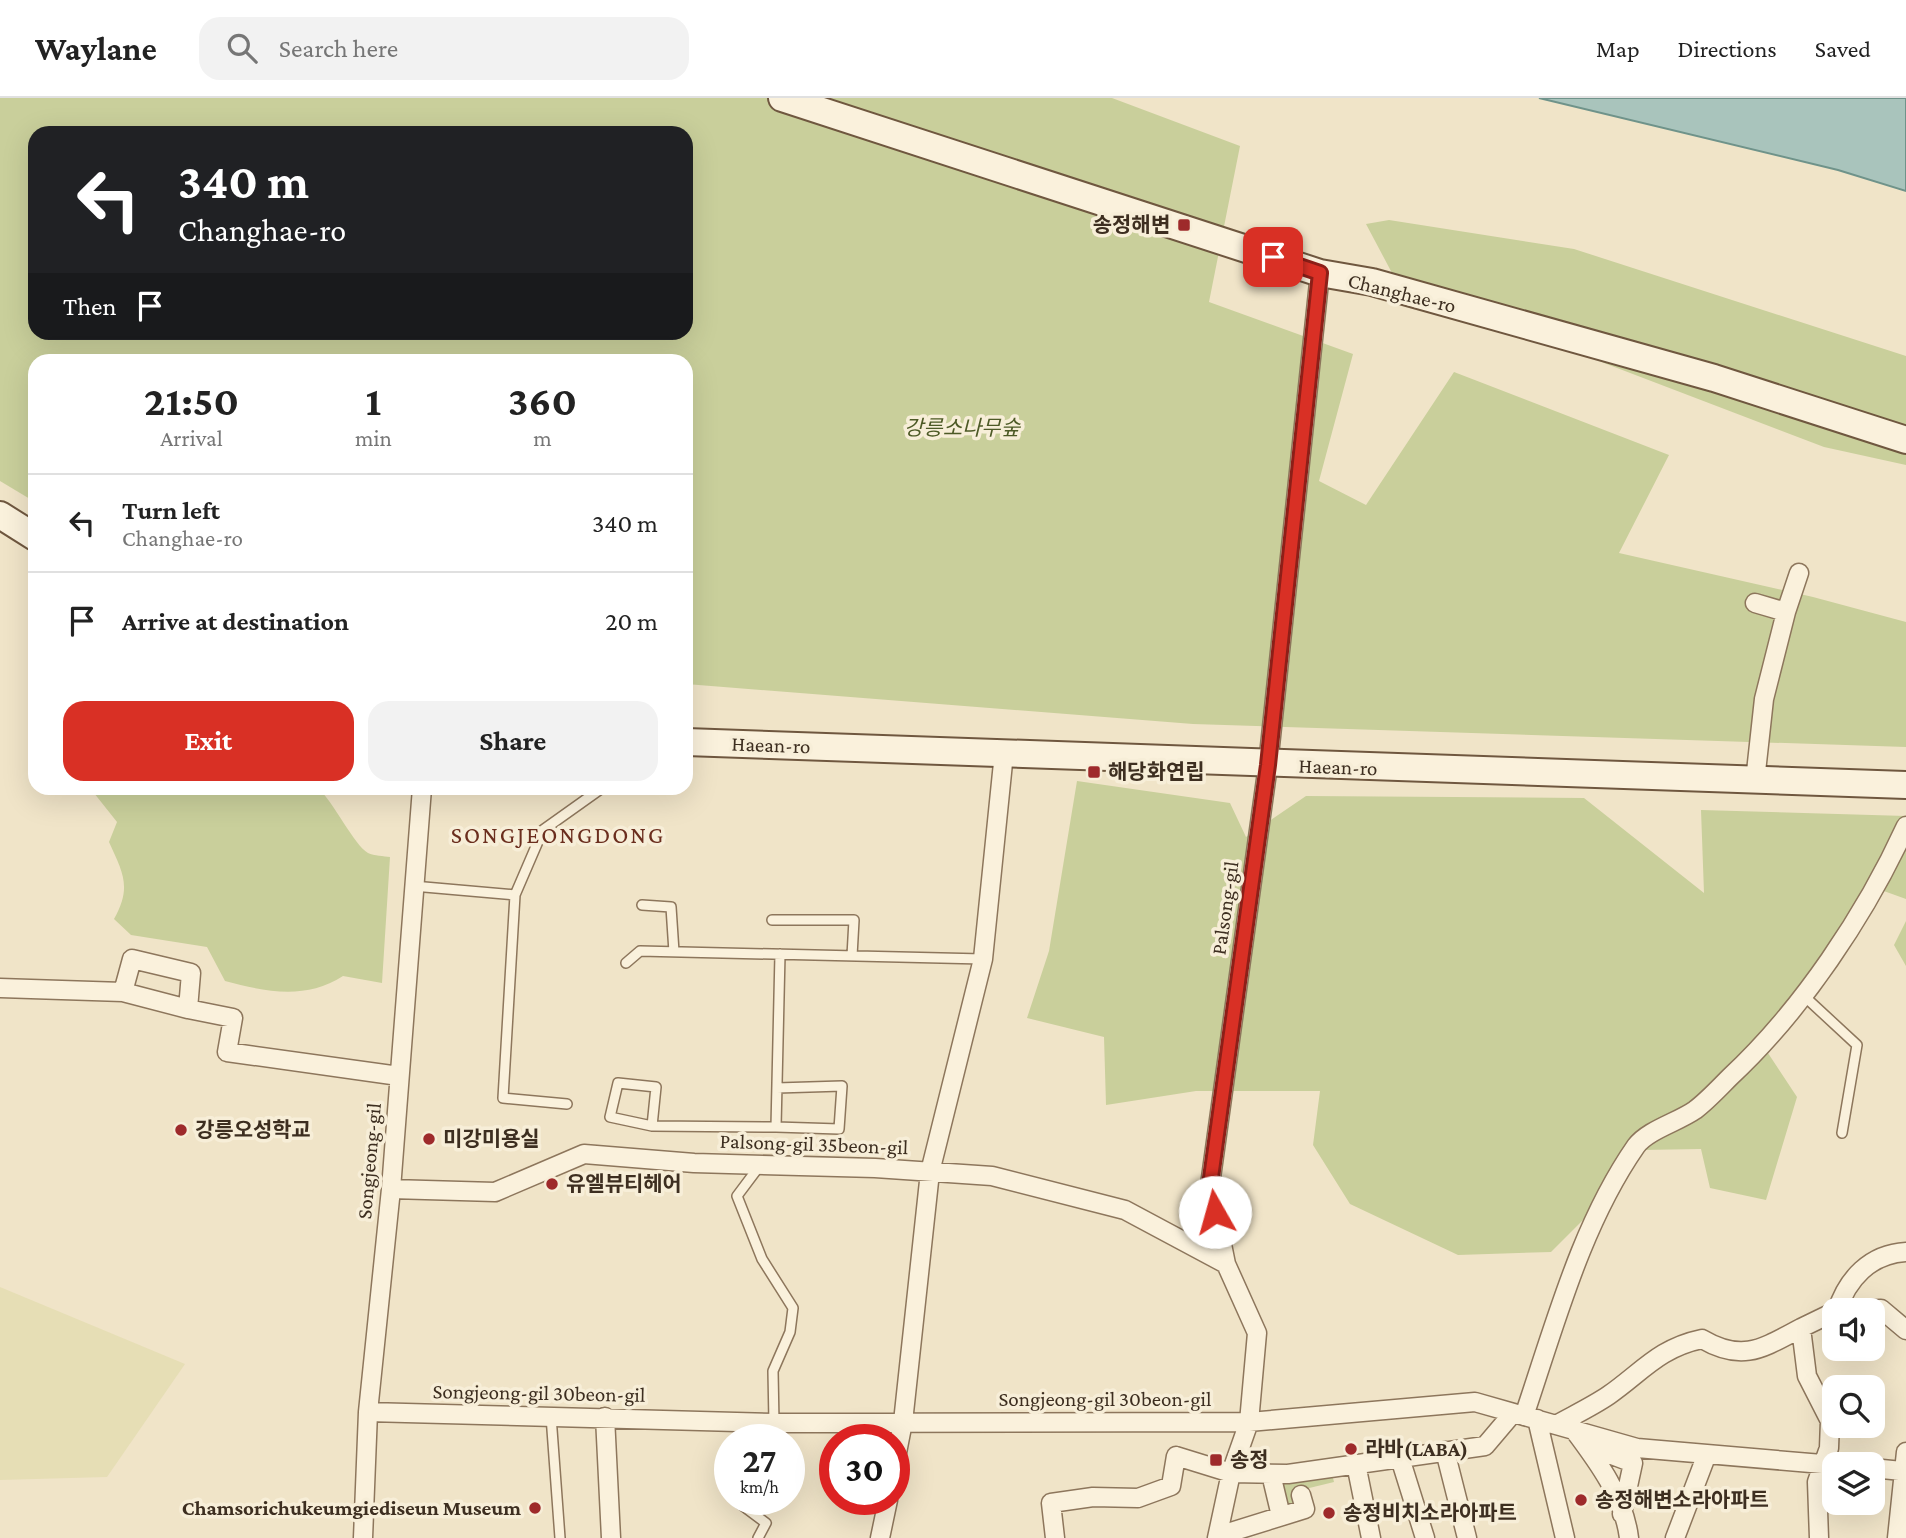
<!DOCTYPE html>
<meta charset="utf-8">
<style>
body{margin:0;font-family:"Crimson Pro","Noto Sans KR",serif;background:#f2f2f2;color:#222;height:100vh;display:flex;flex-direction:column;font-size:26px;white-space:nowrap}
*{box-sizing:border-box;margin:0}
p{font-size:23px;color:#767676}
.icon{flex:none;width:38px;height:38px;fill:none;stroke:currentColor;stroke-width:2;stroke-linecap:round;stroke-linejoin:round}
.map{position:relative;flex:1;overflow:hidden}
.sheet{position:absolute;left:28px;top:256px;width:665px;height:441px;display:flex;flex-direction:column;background:#fff;border-radius:21px;box-shadow:0 7px 28px #0002}
.sheet>*{flex:none}
.top-card{position:absolute;left:28px;top:28px;width:665px;height:214px;border-radius:21px;box-shadow:0 7px 28px #0002;background:#202124;color:#fff;overflow:hidden}
.fabs{position:absolute;left:1822px;top:1200px;display:grid;gap:14px}
.fabs a{display:grid;place-items:center;width:63px;height:63px;border-radius:14px;background:#fff;box-shadow:0 7px 28px #0002;font-size:35px}
.speed{position:absolute;left:714px;top:1326px;display:flex;gap:14px;font-size:35px;font-weight:700;text-align:center}
.speed>*{display:grid;place-content:center;width:91px;height:91px;border-radius:50%;background:#fff;box-shadow:0 7px 28px #0002;line-height:1}
.speed small{font-size:18px;font-weight:400}
.speed .limit{border:10px solid #d22;background:#fff;color:#111}
.pin{position:absolute;display:grid;place-items:center;width:60px;height:60px;color:#fff;margin:-30px;border-radius:14px;box-shadow:0 4px 10px #0006}
.me{position:absolute;width:77px;margin:-38px;rotate:353deg;stroke-linejoin:round;filter:drop-shadow(0 0 5px #0008)}
.turn{display:flex;align-items:center;gap:24px;height:147px;padding:0 35px;font-size:32px}
.turn .icon{width:91px;height:91px;stroke-width:2.5}
.turn b{display:block;font-size:49px;line-height:60px}
.then{display:flex;align-items:center;height:66px;padding:0 35px;background:#0003;gap:14px;font-size:26px}
.eta{display:flex;justify-content:space-evenly;align-items:center;height:119px;text-align:center}
.eta b{font-size:42px;font-weight:700;line-height:49px}
.primary-button{display:flex;gap:14px;margin-top:auto;padding:14px 35px}
.primary-button a{flex:1;height:80px;border-radius:21px;background:#d93025;color:#fff;font-size:28px;font-weight:700;line-height:80px;text-align:center}
.primary-button a+a{background:#f2f2f2;color:#222}
ul{padding:0;list-style:none}
li{display:flex;align-items:center;gap:21px;height:98px;padding:0 35px;border-top:2px solid #e0e0e0}
li div{flex:1}
li b{display:block;font-size:26px}
li em{font-style:normal}
header{display:flex;align-items:center;gap:42px;box-sizing:border-box;height:98px;padding:0 35px;background:#fff;border-bottom:2px solid #e0e0e0}
header strong{font-size:33px}
nav{display:flex;gap:38px;margin-inline-start:auto;font-size:24px}
.search{width:490px;height:63px;background:#f2f2f2;display:flex;align-items:center;gap:18px;box-sizing:border-box;padding:0 24px;border-radius:21px;color:#767676;font-size:26px}
.map>svg:first-child{display:block}
</style>
<header>
<strong>Waylane</strong>
<div class="search"><svg class="icon" aria-label="search" viewBox="0 0 24 24"><circle cx="10" cy="10" r="6"/><path d="M15 15l6 6"/></svg>Search here</div>
<nav><a>Map</a><a>Directions</a><a>Saved</a></nav>
</header>
<div class="map">
<svg width="1906" height="1440" viewBox="0 0 1906 1440">
<rect width="100%" height="100%" fill="#f0e4c8"/>
<path fill="#e6deb5" d="M 0,1189 L 185,1266 L 107,1379 L 0,1382 Z"/>
<path fill="#c9cf9b" fill-rule="evenodd" d="M 0,0 L 1112,0 L 1240,48 L 1209,204 L 1353,256 L 1319,383 L 1366,407 L 1454,274 L 1669,357 L 1619,455 L 1813,499 L 1906,524 L 1906,649 L 1193,626 L 686,586 L 686,262 L 35,262 L 35,404 L 0,383 ZM 35,35 L 686,35 L 686,234 L 35,234 Z
M 1389,122 L 1574,151 L 1906,258 L 1906,367 L 1824,349 L 1604,265 L 1508,213 L 1392,175 L 1366,126 Z
M 1077,683 L 1230,705 L 1246,739 L 1306,698 L 1584,700 L 1704,795 L 1701,712 L 1906,718 L 1906,801 L 1881,792 L 1762,946 L 1797,999 L 1766,1102 L 1710,1090 L 1701,1051 L 1641,1052 L 1608,1097 L 1551,1154 L 1458,1157 L 1350,1106 L 1313,1047 L 1320,993 L 1196,993 L 1106,1007 L 1104,939 L 1027,920 L 1049,853 Z
M 90,690 L 318,690 C 333,703 354,747 368,755 C 374,758 384,758 390,759 L 382,885 L 343,878 C 306,902 266,894 225,883 L 207,849 L 131,837 L 114,821 C 132,789 123,775 109,744 L 117,724 Z
M 1906,823 L 1906,868 L 1894,847 Z
M 1331,1372 L 1334,1384 L 1297,1393 L 1300,1407 L 1284,1411 L 1278,1385 Z"/>
<path fill="#a9c4bc" stroke="#6f938a" stroke-width="2" d="M 1539,0 L 1906,0 L 1906,93 L 1838,72 Z"/>
<g fill="none" stroke-linecap="round" stroke-linejoin="round">
<g stroke="#8d765c" stroke-width="12">
<path id="lane" d="M 413,788 L 515,797 L 503,1000 L 567,1006
M 515,797 L 543,732 L 602,690
M 642,807 L 671,809 L 674,854
M 772,822 L 854,822 L 852,858
M 626,865 L 640,853 L 983,861
M 1803,897 L 1857,947 L 1842,1035
M 652,1028 L 610,1019 L 618,985 L 656,989 L 652,1028 L 776,1029 L 780,856
M 776,1029 L 839,1031 L 842,988 L 777,990
M 761,1066 L 737,1098 L 762,1161 L 793,1210 L 790,1234 L 773,1273 L 774,1325 L 764,1342
M 551,1318 L 560,1440
M 735,1402 L 766,1425 L 758,1440"/>
</g>
<g stroke="#8d765c" stroke-width="21">
<path id="street" d="M 1755,505 L 1786,514 L 1764,601 L 1755,683
M 1786,514 L 1799,475
M 0,890 L 123,894
M 188,911 L 123,894 L 132,861 L 191,875 L 188,911 L 233,920 L 227,954 L 399,978
M 391,1091 L 495,1094 L 584,1056 L 694,1065 L 875,1070 L 992,1078 L 1125,1112 L 1226,1166
M 1836,1213 L 1881,1211 L 1906,1232
M 1837,1213 C 1847,1181 1870,1156 1906,1154
M 1801,1230 L 1834,1214
M 368,1314 L 774,1325 L 1249,1324 L 1475,1304 L 1637,1350 L 1834,1367
M 1524,1318 C 1555,1227 1581,1127 1636,1048 C 1648,1032 1678,1024 1695,1012 C 1707,1003 1719,990 1730,979 C 1801,913 1866,816 1906,728
M 605,1319 L 611,1440
M 1537,1321 L 1565,1440
M 1556,1327 C 1574,1317 1593,1308 1609,1297 C 1642,1274 1659,1250 1702,1241 C 1743,1265 1763,1250 1801,1230 L 1807,1278 L 1830,1323 L 1829,1350 L 1817,1384 L 1819,1440
M 1574,1332 C 1598,1364 1624,1399 1629,1440
M 1586,1347 L 1633,1365 L 1622,1416
M 1445,1353 L 1467,1440
M 1400,1360 L 1425,1440
M 1356,1366 L 1371,1440
M 894,1370 L 903,1324 L 930,1074 L 983,861 L 1004,655
M 1872,1370 L 1902,1373
M 1271,1376 L 1281,1418
M 1218,1438 L 1305,1411 L 1301,1397
M 363,1440 L 368,1314 L 391,1091 L 422,690
M 880,1440 L 888,1402
M 1055,1440 L 1051,1405 L 1093,1399 L 1138,1400 L 1171,1388 L 1176,1358 L 1231,1375 L 1288,1376 L 1485,1348 L 1513,1315
M 1217,1440 L 1231,1375 L 1249,1324 L 1257,1235 L 1226,1166 L 1210,1087 L 1268,667 L 1320,175
M 1675,1440 L 1707,1356
M 1897,1440 L 1906,1354"/>
</g>
<g stroke="#6f573f" stroke-width="30">
<path id="secondary" d="M 782,0 L 1320,175 L 1372,184 L 1714,280 L 1906,342
M 0,417 L 35,439
M 686,644 L 1906,687"/>
</g>
<use href="#lane" stroke="#faf1dc" stroke-width="9"/>
<use href="#street" stroke="#faf1dc" stroke-width="18"/>
<use href="#secondary" stroke="#faf1dc" stroke-width="26"/>
</g>
<g fill="none" stroke-linecap="round" stroke-linejoin="round">
<g stroke="#8d1f18" stroke-width="18">
<path id="route" d="M 1215,1114 L 1210,1087 L 1268,667 L 1320,175 L 1273,159"/>
</g>
<use href="#route" stroke="#d93025" stroke-width="12"/>
</g>
<g fill="#9e2a2b" stroke="#f7eed8" stroke-width="2.5">
<rect x="1177" y="120" width="14" height="14" rx="3.5"/>
<rect x="1087" y="667" width="14" height="14" rx="3.5"/>
<circle cx="181" cy="1032" r="7"/>
<circle cx="429" cy="1041" r="7"/>
<circle cx="552" cy="1086" r="7"/>
<circle cx="1351" cy="1351" r="7"/>
<rect x="1209" y="1355" width="14" height="14" rx="3.5"/>
<circle cx="1581" cy="1402" r="7"/>
<circle cx="535" cy="1410" r="7"/>
<circle cx="1329" cy="1415" r="7"/>
</g>
<g text-anchor="middle" dominant-baseline="central" stroke-width="7" stroke-linejoin="round" paint-order="stroke">
<g font-size="21" font-weight="bold" fill="#3d2e20" stroke="#f7eed8" text-anchor="start">
<text x="1170" y="127" text-anchor="end">송정해변</text>
<text x="1108" y="674">해당화연립</text>
<text x="195" y="1032">강릉오성학교</text>
<text x="443" y="1041">미강미용실</text>
<text x="566" y="1086">유엘뷰티헤어</text>
<text x="1365" y="1351">라바(LABA)</text>
<text x="1230" y="1362">송정</text>
<text x="1595" y="1402">송정해변소라아파트</text>
<text x="521" y="1410" text-anchor="end">Chamsorichukeumgiediseun Museum</text>
<text x="1343" y="1415">송정비치소라아파트</text>
</g>
<g font-size="21" fill="#3d2e20" stroke="#f7eed8">
<text transform="translate(1402 195) rotate(14)">Changhae-ro</text>
<text transform="translate(771 647) rotate(2)">Haean-ro</text>
<text transform="translate(1338 669) rotate(2)">Haean-ro</text>
<text transform="translate(1225 810) rotate(-82)">Palsong-gil</text>
<text transform="translate(814 1046) rotate(2)">Palsong-gil 35beon-gil</text>
<text transform="translate(369 1063) rotate(-85)">Songjeong-gil</text>
<text transform="translate(539 1295) rotate(1)">Songjeong-gil 30beon-gil</text>
<text x="1105" y="1301">Songjeong-gil 30beon-gil</text>
</g>
<g font-size="21" font-style="italic" fill="#4d5a26" stroke="#f7eed8">
<text x="962" y="330">강릉소나무숲</text>
</g>
<g font-size="24" letter-spacing="2" fill="#6b2e1e" stroke="#f7eed8">
<text x="558" y="736">SONGJEONGDONG</text>
</g>
</g>
</svg>
<div class="fabs">
<a><svg class="icon" aria-label="sound" viewBox="0 0 24 24"><path d="M4 9h4l5-4v14l-5-4H4zM17 9q2 3 0 6"/></svg></a>
<a><svg class="icon" aria-label="search" viewBox="0 0 24 24"><circle cx="10" cy="10" r="6"/><path d="M15 15l6 6"/></svg></a>
<a><svg class="icon" aria-label="layers" viewBox="0 0 24 24"><path d="M12 4l9 5-9 5-9-5zM3 14l9 5 9-5"/></svg></a>
</div>
<div class="speed"><div>27<small>km/h</small></div><div class="limit">30</div></div>
<div class="pin" style="left:1273px;top:159px;background:#d93025"><svg class="icon" aria-label="arrive" viewBox="0 0 24 24"><path d="M6 21V4h12l-3 4 3 4H6"/></svg></div>
<svg class="me" style="left:1215px;top:1114px" viewBox="-20 -20 40 40"><circle r="19" fill="#fff"/><path d="M0-13L10 11 0 6-10 11z" fill="#d93025"/></svg>
<div class="top-card">
<div class="turn"><svg class="icon" aria-label="left" viewBox="0 0 24 24"><path d="M17 20v-9H6M10 6l-5 5 5 5"/></svg><div><b>340 m</b>Changhae-ro</div></div>
<div class="then">Then<svg class="icon" aria-label="arrive" viewBox="0 0 24 24"><path d="M6 21V4h12l-3 4 3 4H6"/></svg></div>
</div>
<section class="sheet">
<div class="eta">
<div><b>21:50</b><p>Arrival</p></div>
<div><b>1</b><p>min</p></div>
<div><b>360</b><p>m</p></div>
</div>
<ul>
<li><svg class="icon" aria-label="left" viewBox="0 0 24 24"><path d="M17 20v-9H6M10 6l-5 5 5 5"/></svg><div><b>Turn left</b><p>Changhae-ro</p></div><em>340 m</em></li>
<li><svg class="icon" aria-label="arrive" viewBox="0 0 24 24"><path d="M6 21V4h12l-3 4 3 4H6"/></svg><div><b>Arrive at destination</b></div><em>20 m</em></li>
</ul>
<div class="primary-button"><a>Exit</a><a>Share</a></div>
</section>
</div>
